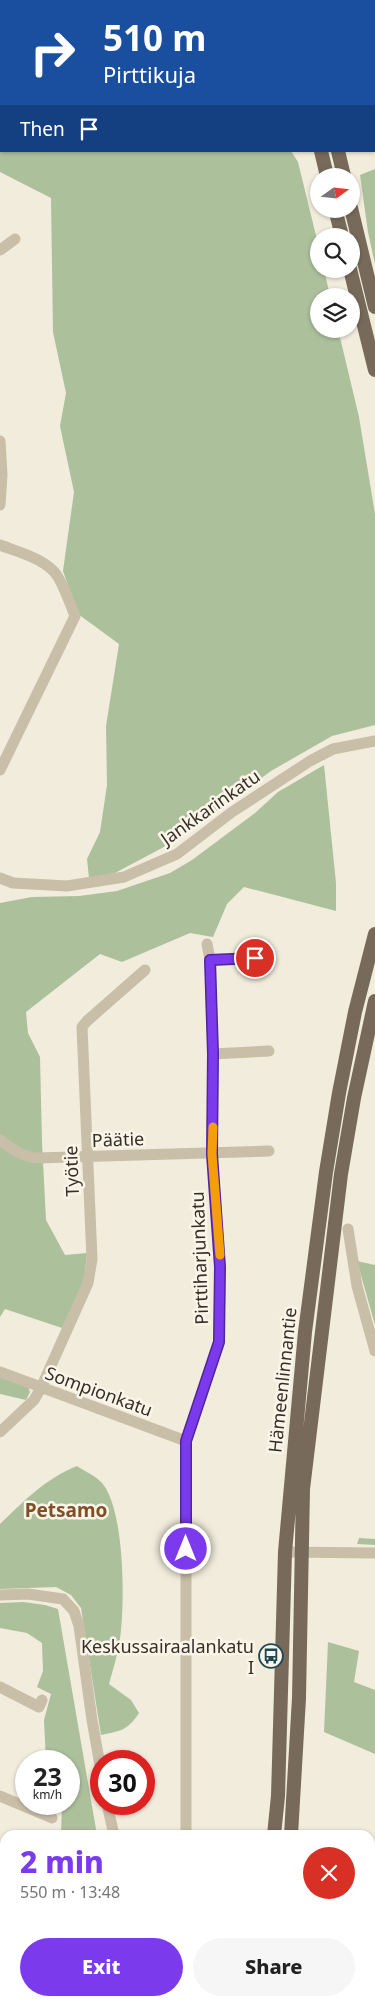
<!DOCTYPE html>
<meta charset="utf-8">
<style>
body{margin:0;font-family:"Noto Sans",sans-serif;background:#f6f6f6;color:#222;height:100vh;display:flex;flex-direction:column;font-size:19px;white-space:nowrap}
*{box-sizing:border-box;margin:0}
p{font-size:16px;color:#767676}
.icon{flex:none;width:28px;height:28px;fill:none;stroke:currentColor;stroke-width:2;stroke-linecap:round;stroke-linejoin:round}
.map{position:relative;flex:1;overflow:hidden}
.side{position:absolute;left:0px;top:1830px;width:375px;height:176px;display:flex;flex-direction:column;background:#fff;border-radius:15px 15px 0 0;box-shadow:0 1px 4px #0004}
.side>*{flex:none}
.top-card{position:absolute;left:0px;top:0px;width:375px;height:152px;box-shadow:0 1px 4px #0004;background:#1a4fa0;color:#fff;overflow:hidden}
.needle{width:32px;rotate:75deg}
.buttons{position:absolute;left:310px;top:168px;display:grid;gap:10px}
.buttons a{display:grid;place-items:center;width:50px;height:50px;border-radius:50%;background:#fff;box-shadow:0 1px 4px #0004;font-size:25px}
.speed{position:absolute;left:15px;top:1750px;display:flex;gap:10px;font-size:25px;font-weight:700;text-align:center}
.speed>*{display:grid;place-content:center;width:65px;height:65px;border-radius:50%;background:#fff;box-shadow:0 1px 4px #0004;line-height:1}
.speed small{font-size:12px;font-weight:400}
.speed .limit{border:8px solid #d22;background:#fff;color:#111}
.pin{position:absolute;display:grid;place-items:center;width:42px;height:42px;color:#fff;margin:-21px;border:2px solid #fff;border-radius:50%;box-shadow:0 1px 5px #0007}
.me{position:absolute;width:55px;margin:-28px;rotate:0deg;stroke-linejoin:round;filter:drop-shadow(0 0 4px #0008)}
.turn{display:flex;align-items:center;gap:18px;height:105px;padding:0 20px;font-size:22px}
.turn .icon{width:65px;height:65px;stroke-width:2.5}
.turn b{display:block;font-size:35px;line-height:42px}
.then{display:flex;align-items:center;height:48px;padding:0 20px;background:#0003;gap:10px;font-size:19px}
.round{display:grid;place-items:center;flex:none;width:52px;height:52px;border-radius:26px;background:#f6f6f6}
.overview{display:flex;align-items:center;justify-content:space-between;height:85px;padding:0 20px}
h1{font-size:30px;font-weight:800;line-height:38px;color:#7c3aed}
.button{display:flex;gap:10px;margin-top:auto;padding:10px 20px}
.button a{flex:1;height:58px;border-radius:30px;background:#7c3aed;color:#fff;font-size:20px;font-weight:800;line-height:58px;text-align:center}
.button a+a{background:#f6f6f6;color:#222}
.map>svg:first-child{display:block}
</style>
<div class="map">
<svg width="375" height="2006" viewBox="0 0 375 2006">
<rect width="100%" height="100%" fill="#f1ecdc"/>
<path fill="#acc09c" d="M 0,0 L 254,0 L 1,1 L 1,151 L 291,151 L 298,162 L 319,248 L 319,269 L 324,269 L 330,296 L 319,296 L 319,329 L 338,329 L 359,417 L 375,514 L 375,725 L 332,736 L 271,771 L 177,840 L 115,873 L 89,878 L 87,859 L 100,832 L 107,785 L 106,726 L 119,644 L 78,614 L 63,571 L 74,492 L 60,426 L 66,393 L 53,332 L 51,198 L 0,172 Z
M 375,169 L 375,264 L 368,232 L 360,175 Z
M 324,765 L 336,883 L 336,911 L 244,887 L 227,904 L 213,937 L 190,933 L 122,962 L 100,954 L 26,1012 L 28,1033 L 40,1057 L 42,1142 L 46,1220 L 65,1255 L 87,1253 L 84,1282 L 62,1328 L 5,1309 L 0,1317 L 0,903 L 32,897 L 79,896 L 117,891 L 170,873 L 192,860 L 255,813 L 278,792 Z
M 357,1261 L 375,1265 L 375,1325 Z
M 0,1376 L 28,1387 L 30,1392 L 26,1400 L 0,1394 Z
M 77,1466 C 84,1471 96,1476 102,1483 C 125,1510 125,1604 120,1639 C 118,1654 113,1669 109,1684 L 131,1700 L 139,1713 C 128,1730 121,1731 101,1735 L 81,1608 L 71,1595 L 56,1587 L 0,1589 L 0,1524 C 25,1500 45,1479 77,1466 Z
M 359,1538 L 375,1539 L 375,1545 L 357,1544 Z
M 23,1602 L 45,1605 L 58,1609 L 97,1835 L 61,1835 L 62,1804 L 69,1804 L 69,1761 L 46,1761 L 44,1720 L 51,1694 L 37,1687 L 43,1671 L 42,1643 L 27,1633 L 0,1628 L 0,1603 Z
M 328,1642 L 359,1651 L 354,1682 L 375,1690 L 375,1754 L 324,1732 Z"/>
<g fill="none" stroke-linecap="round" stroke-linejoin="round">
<path stroke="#c9bea8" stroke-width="11" d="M 0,250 L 15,239
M 0,441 L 2,475 L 0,505
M 0,545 C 18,552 47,559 58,577 C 65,589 70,603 75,616 L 0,770
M 0,878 L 13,883 L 67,886 L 124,877 L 177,854 L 232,812 L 310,761 L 333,749 L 375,741
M 210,960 L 270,959
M 213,1054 L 269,1051
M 0,1140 C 11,1149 23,1157 37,1158 L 269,1151
M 348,1229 L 357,1286 L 375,1351
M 0,1372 L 186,1441
M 0,1432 L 34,1400 L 41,1388 L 88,1283 L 92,1259 L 82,1027 L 87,1021 L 145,970
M 285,1552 L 375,1553
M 0,1595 L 28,1594 L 63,1599 L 74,1611 L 79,1626 L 92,1720 L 101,1771
M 0,1687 L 39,1707 L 42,1700
M 0,1796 L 52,1818
M 107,1804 L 114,1835
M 186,1835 L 186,1441 L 219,1342 L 220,1267 L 212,1154 L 213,1054 L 210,960 L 207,944
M 370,1919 L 375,1903
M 0,1949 L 5,1951
M 108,2001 L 110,2002
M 138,2001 L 138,2006
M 341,2006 L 343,2001"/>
<path stroke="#776a5a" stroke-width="14" d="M 281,0 L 281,1
M 298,0 L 298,1
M 321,151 L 327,176
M 338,151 L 344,176
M 351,208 L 375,307
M 335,209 L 342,236
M 350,269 L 375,370
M 274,1835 L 278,1796 L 285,1552 L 305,1332 L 326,1172 L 339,1093 L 355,1012 L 375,934
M 291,1835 L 299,1698 L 303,1489 L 341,1174 L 354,1098 L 375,1001
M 238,2006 L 239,2001
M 253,2006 L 255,2001"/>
</g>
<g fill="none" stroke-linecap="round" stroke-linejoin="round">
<g stroke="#51269a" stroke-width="12">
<path id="route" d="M 186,1549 L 186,1441 L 219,1342 L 220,1267 L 212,1154 L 213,1054 L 210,960 L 255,958"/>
</g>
<use href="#route" stroke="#7c3aed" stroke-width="9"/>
<path stroke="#f59e0b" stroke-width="9" d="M 213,1127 L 212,1154 L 220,1255"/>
</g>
<defs>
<g id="bus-ring" transform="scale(1.25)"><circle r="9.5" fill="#f9f5e8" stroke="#1f4756" stroke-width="1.5"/><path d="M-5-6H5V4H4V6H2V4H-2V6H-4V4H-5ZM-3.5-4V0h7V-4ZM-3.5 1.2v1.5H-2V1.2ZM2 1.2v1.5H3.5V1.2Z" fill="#1f4756"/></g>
</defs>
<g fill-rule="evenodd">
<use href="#bus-ring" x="271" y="1656"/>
</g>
<g text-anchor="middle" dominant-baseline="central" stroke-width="5" stroke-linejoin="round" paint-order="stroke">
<g font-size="18" fill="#362f28" stroke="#f9f5e8">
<text transform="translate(210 807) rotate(-35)">Jankkarinkatu</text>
<text transform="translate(118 1139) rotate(-2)">Päätie</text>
<text transform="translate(71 1171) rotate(-92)">Työtie</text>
<text transform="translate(199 1258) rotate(-92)">Pirttiharjunkatu</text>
<text transform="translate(282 1380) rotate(-84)">Hämeenlinnantie</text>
<text transform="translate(99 1391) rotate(20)">Sompionkatu</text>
</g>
<g font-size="18" fill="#362f28" stroke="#f9f5e8" text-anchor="end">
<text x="254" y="1646">Keskussairaalankatu<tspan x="254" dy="21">I</tspan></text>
</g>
<g font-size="19" font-weight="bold" fill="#824e24" stroke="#f9f5e8">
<text x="66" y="1510">Petsamo</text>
</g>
</g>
</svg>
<div class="buttons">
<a><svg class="needle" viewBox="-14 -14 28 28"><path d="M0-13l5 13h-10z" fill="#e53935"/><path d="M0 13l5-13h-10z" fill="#767676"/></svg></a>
<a><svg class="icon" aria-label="search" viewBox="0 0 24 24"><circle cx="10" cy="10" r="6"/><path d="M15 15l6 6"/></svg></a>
<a><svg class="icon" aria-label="layers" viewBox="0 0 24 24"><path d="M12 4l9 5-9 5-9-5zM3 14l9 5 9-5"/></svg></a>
</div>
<div class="speed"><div>23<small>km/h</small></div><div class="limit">30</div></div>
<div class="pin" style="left:255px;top:958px;background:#d93025"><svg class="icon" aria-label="arrive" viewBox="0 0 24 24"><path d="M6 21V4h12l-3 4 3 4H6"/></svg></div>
<svg class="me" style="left:186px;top:1549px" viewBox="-20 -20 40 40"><circle r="17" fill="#7c3aed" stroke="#fff" stroke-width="3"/><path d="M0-11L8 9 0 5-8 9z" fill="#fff"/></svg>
<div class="top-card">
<div class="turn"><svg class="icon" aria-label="right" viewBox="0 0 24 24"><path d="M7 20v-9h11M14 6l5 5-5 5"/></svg><div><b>510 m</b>Pirttikuja</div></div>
<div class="then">Then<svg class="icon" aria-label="arrive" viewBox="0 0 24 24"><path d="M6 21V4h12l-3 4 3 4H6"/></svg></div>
</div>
<section class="side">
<div class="overview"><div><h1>2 min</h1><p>550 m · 13:48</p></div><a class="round" style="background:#d93025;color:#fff"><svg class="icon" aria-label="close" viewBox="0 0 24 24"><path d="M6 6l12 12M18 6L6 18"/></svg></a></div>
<div class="button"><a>Exit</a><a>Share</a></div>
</section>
</div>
